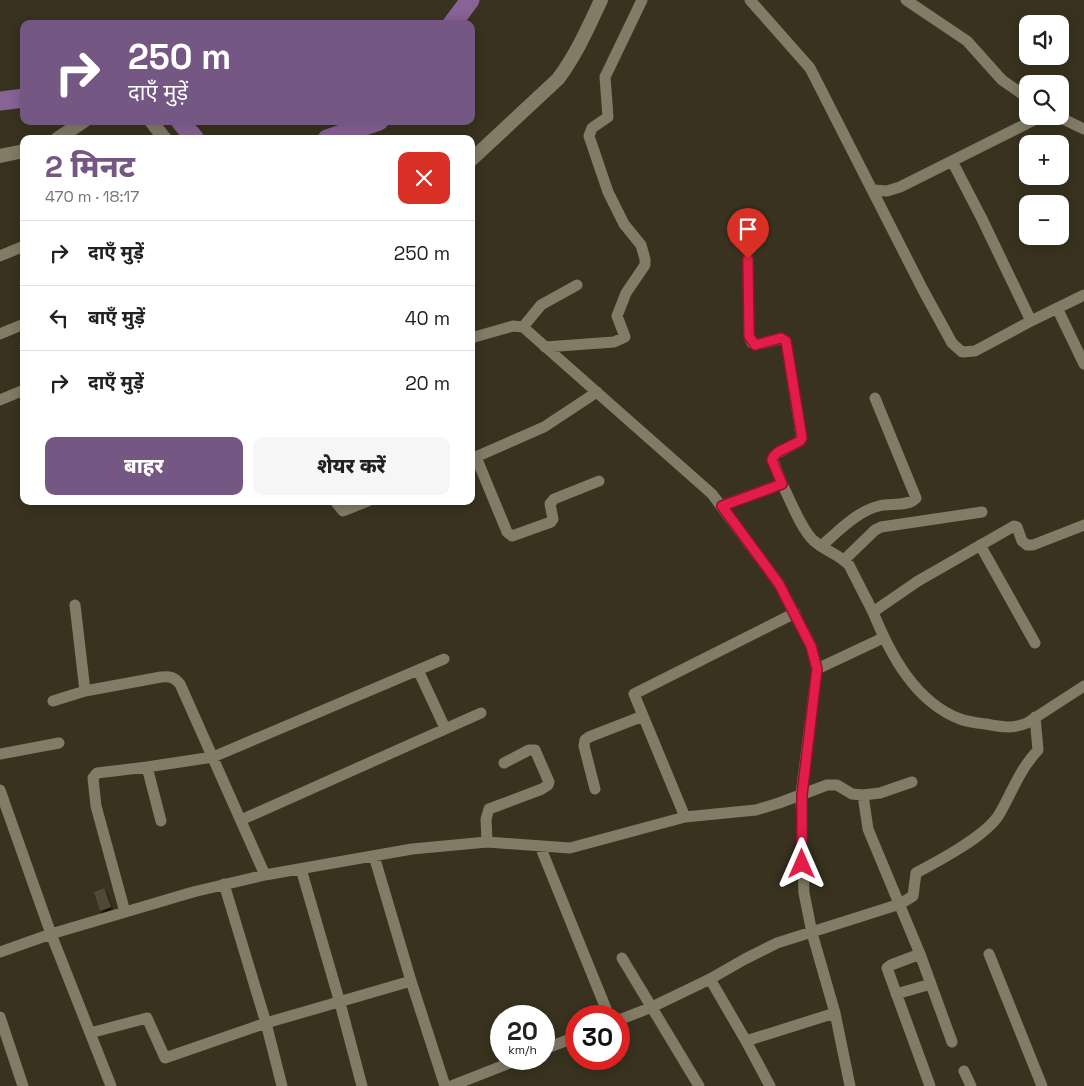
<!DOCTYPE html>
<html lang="hi">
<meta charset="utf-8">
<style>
body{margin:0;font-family:"Space Grotesk","Noto Sans Devanagari",sans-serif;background:#f6f6f6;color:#202124;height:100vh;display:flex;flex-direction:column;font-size:19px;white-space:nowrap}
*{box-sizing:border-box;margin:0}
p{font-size:16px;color:#757577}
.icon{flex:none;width:28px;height:28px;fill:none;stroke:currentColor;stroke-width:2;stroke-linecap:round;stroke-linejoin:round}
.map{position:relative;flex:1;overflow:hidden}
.sheet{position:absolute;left:20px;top:135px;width:455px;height:370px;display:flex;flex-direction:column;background:#fff;border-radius:10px;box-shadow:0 2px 12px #0003}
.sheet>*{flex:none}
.guide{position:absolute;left:20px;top:20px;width:455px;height:105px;border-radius:10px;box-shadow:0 2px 12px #0003;background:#745782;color:#fff;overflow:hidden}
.buttons{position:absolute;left:1019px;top:15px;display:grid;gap:10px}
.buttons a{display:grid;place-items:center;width:50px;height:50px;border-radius:10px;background:#fff;box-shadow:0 2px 12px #0003;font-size:25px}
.speed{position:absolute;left:490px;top:1005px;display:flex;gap:10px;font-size:25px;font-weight:700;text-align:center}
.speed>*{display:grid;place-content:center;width:65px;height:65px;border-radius:50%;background:#fff;box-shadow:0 2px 12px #0003;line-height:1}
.speed small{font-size:12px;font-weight:400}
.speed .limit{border:8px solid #d22;background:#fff;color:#111}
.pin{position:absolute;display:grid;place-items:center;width:42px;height:42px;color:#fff;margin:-51px -21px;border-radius:50% 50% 50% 0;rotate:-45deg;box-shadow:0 0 5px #0007}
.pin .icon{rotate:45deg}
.me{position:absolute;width:55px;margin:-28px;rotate:0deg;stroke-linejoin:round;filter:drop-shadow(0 0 4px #0008)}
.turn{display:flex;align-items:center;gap:18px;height:105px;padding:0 25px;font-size:22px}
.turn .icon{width:65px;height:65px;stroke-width:2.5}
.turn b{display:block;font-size:35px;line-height:42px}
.round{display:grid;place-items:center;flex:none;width:52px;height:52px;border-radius:10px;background:#f6f6f6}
.overview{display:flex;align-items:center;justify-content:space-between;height:85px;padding:0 25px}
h1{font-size:30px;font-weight:800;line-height:38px;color:#745782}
.cta{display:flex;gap:10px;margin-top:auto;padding:10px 25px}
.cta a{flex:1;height:58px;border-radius:10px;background:#745782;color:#fff;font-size:20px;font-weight:800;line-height:58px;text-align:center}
.cta a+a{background:#f6f6f6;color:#202124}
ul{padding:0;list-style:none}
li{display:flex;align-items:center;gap:15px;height:65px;padding:0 25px;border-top:1px solid #e0e0e0}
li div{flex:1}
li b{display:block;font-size:19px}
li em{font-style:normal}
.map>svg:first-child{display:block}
</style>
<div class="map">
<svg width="1084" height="1086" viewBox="0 0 1084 1086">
<defs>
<filter id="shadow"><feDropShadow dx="2" dy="4" stdDeviation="1" flood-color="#0009"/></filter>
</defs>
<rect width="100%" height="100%" fill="#38321f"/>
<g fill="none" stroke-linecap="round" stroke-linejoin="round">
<path stroke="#886396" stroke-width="19" d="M 452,24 L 470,0
M 0,101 L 24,98
M 180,121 L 195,139
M 327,139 L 379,121"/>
</g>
<path fill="#4f4935" filter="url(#shadow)" d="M 104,888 L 111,907 L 100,911 L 94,892 Z"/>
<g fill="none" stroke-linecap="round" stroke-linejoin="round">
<path stroke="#827b66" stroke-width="11" d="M 750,0 L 810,68 L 923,290 L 952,343 L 962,352 L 975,351 L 1031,321 L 1084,295
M 906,0 L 967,41 L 1002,80 L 1028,98
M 1057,116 L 1084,129
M 952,161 L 982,219 L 1031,321
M 874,190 L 887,191 L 900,187 L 1042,116
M 0,256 L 24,246
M 748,259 L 749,336 L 752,343 L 755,345 L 781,339 L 786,341 L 801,435 L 800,441 L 778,453 L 773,457 L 773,460 L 782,484
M 1057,308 L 1084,364
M 523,327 L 541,305 L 577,285
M 0,334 L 24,324
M 471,338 L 513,326 L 523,327 L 712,494 L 779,584 L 811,646 L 817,669 L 801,795 L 804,893 L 812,933 L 835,1013 L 850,1086
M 545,347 L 614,342 L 625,337 L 617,316 L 626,293 L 645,265 L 645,259 L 641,245 L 624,224 L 608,192 L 589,136 L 592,128 L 608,117 L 605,77 L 642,0
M 0,400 L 24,390
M 476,457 L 507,532 L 512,536 L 551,522 L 553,519 L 550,504 L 554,499 L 599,481
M 471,459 L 544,427 L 597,392
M 335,501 L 343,511 L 368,501
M 721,506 L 782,484 C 790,499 801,529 813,540 C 823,550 839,554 849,565 L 873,612
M 1084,525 L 1033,545 L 1027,545 L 1022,541 L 1017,527 L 1014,526 L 918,581 L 873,612 C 890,654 915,702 960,719 C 968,722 978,723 986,724 C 1001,727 1013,729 1027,723 L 1084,686
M 980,545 L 1035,643
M 821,546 C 838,532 857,511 879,506 C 890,503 908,507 916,498 L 875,398
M 844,560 L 875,530 L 881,527 L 982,512
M 75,605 L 85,691
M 817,669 L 883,638
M 418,670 L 445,728
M 53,701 L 85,691 L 161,677 C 170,676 174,677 180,684 L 265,875
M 0,754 L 59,743
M 147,767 L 161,821
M 595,789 L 584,746 L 585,740 L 589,737 L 643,716
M 0,790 L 51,934 L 111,1086
M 863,795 L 868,829 L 920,954 L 952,1042
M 685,817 L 634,694 L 795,613
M 241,820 L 481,713
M 487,842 L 486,819 L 489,809 L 542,789 L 548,785 L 549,782 L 535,750 L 529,750 L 504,763
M 540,846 L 609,1016
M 374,856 L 411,981 L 445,1086
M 301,869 L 340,1003 L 362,1086
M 224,884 L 266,1023 L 282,1086
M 125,912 L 96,806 L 93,778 L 97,773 L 147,767 L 213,757 L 444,659
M 0,952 L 51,934 L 193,892 L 265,875 L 412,849 L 487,842 L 570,848 L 685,817 L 756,810 L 779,803 L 827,785 L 837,785 L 852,794 L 863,795 L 880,793 L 912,782
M 920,954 L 891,965 L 887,968 L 930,1086
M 989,954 L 1042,1086
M 622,958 L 699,1086
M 710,979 L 746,1041 L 770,1086
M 896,994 L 931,984
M 0,1017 L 23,1086
M 619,1020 L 652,1007 L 710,979 L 745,959 L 777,943 L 900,904 L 913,896 L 916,873 C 939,861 988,835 1000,813 C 1013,790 1020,769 1038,750 L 1035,717
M 90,1033 L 147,1018 L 165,1058 L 266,1023 L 411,981
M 746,1041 L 835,1013
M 544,1049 L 576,1037
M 964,1071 L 971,1086
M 451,1086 L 520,1059"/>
<path stroke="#827b66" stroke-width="14" d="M 151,121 L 165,139
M 57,139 L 84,121
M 0,156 L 24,151
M 471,160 L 558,79 C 576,55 588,28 601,0"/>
</g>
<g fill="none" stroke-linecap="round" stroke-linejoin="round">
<g stroke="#92132f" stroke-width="12">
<path id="route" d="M 748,259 L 749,336 L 755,345 L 781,338 L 786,341 L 802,438 L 800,441 L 778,452 L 773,457 L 772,460 L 782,484 L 722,506 L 779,584 L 811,646 L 817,669 L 802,795 L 802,864"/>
</g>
<use href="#route" stroke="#e11d48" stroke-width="9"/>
</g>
</svg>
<div class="buttons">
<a><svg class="icon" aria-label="sound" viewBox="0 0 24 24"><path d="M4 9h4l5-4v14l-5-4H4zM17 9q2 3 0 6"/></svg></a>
<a><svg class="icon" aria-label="search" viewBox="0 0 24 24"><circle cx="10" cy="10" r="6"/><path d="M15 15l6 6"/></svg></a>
<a>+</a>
<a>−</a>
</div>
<div class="speed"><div>20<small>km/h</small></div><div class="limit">30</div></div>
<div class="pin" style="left:748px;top:259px;background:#d93025"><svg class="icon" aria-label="arrive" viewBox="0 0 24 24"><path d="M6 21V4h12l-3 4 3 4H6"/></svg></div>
<svg class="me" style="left:802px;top:864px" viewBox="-20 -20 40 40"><path d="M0-17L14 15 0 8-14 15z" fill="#e11d48" stroke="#fff" stroke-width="4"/></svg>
<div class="guide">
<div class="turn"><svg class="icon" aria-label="right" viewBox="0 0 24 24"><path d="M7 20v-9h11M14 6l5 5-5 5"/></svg><div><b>250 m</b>दाएँ मुड़ें</div></div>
</div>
<section class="sheet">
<div class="overview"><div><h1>2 मिनट</h1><p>470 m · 18:17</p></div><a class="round" style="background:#d93025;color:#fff"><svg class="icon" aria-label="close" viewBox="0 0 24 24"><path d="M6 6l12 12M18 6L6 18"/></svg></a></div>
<ul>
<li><svg class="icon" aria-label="right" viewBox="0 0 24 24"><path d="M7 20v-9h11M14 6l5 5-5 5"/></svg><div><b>दाएँ मुड़ें</b></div><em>250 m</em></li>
<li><svg class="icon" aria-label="left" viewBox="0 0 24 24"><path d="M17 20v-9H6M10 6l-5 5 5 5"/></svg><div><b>बाएँ मुड़ें</b></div><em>40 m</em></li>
<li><svg class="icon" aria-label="right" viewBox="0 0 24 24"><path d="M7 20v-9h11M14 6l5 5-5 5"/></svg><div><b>दाएँ मुड़ें</b></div><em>20 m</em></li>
</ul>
<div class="cta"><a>बाहर</a><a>शेयर करें</a></div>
</section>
</div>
